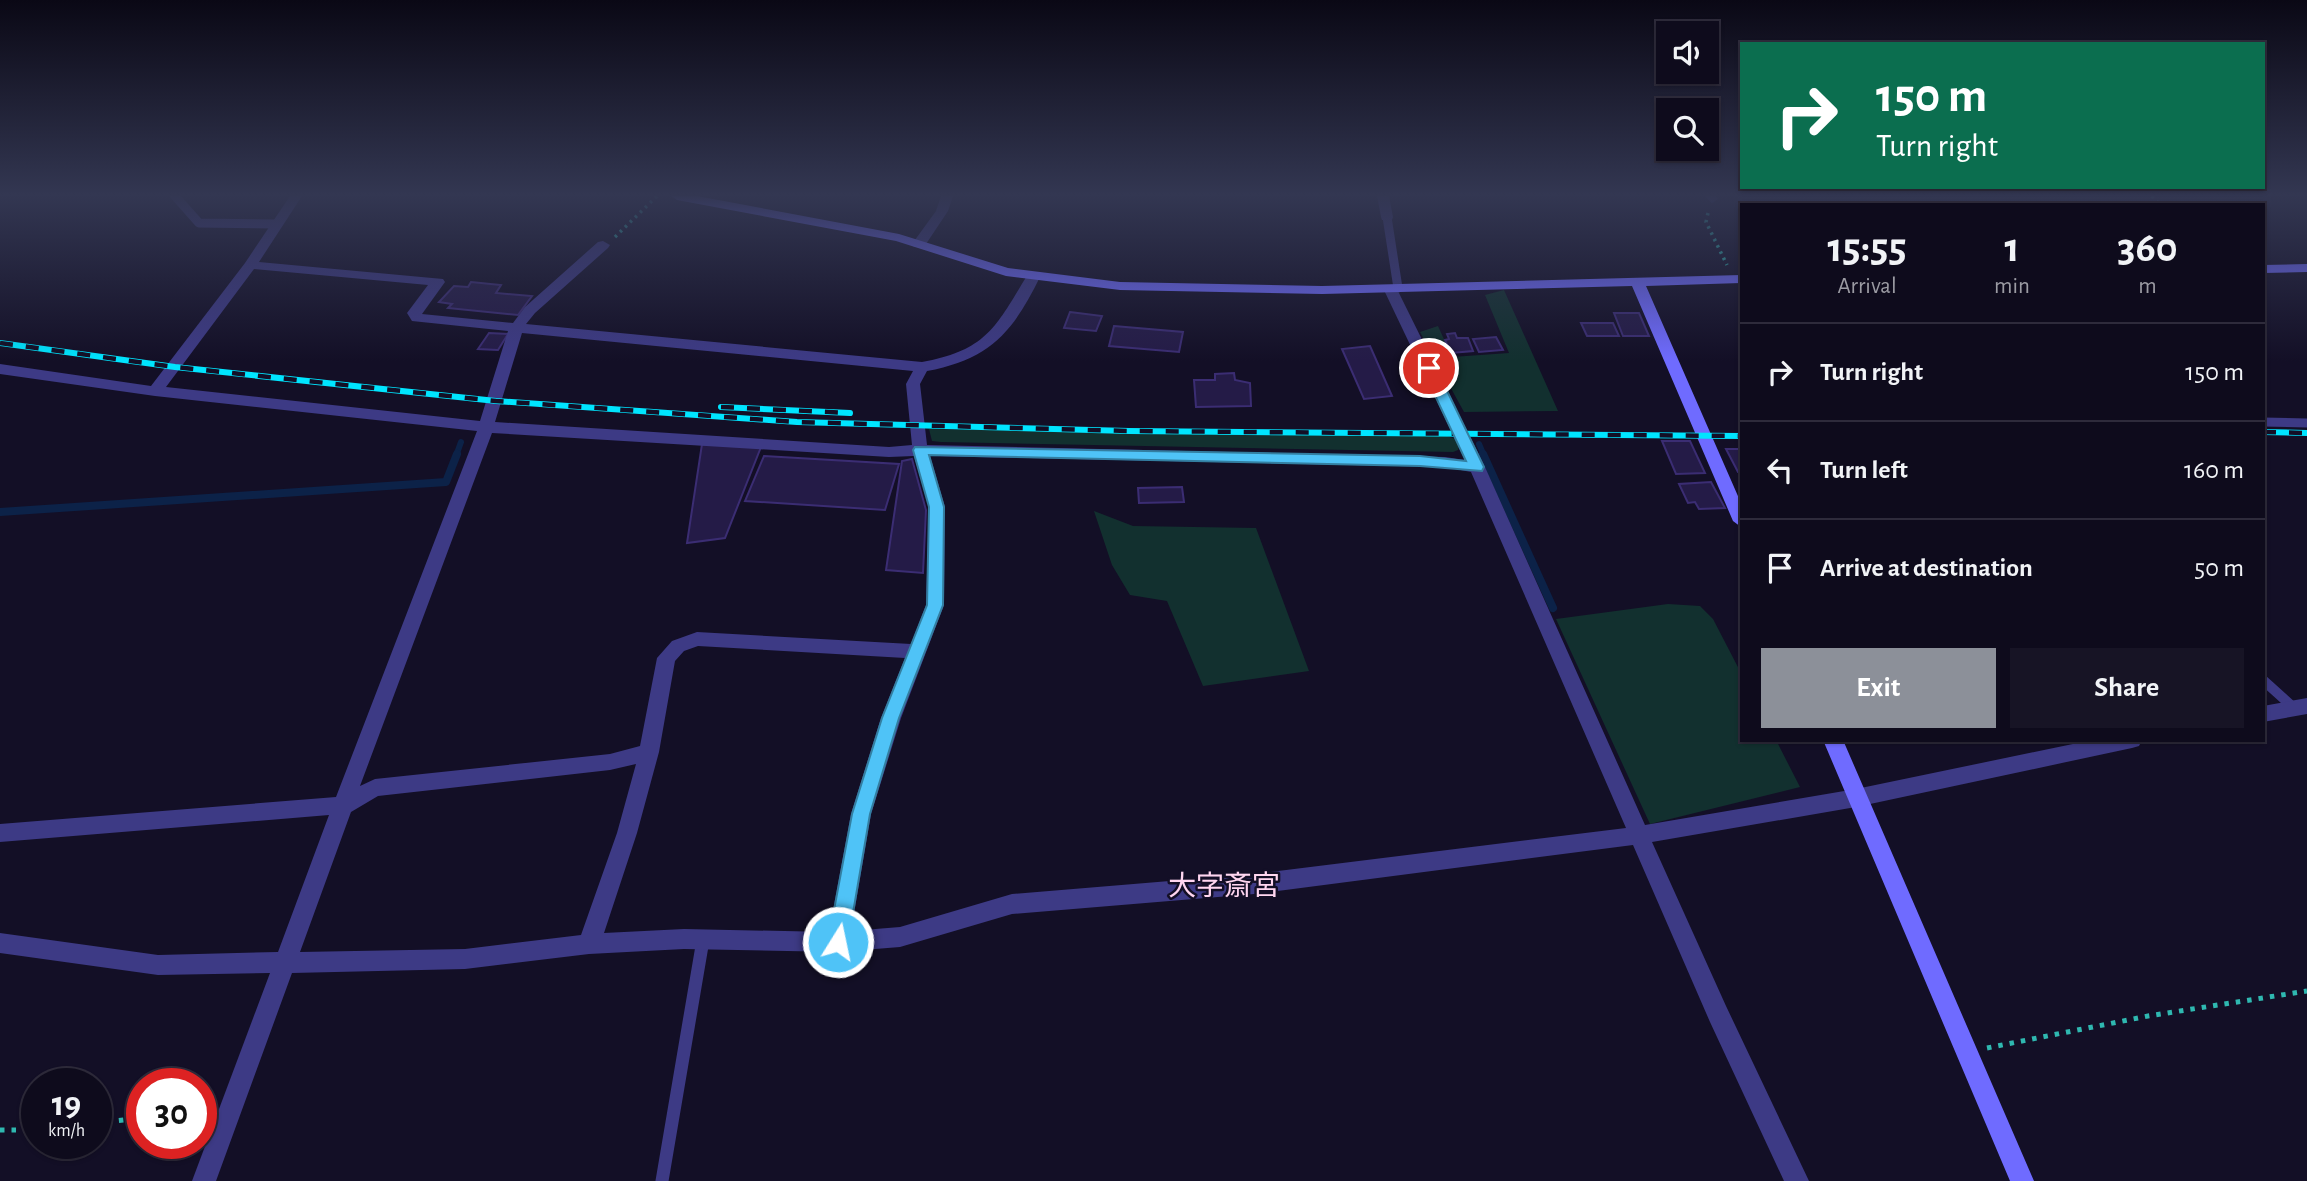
<!DOCTYPE html>
<meta charset="utf-8">
<style>
body{margin:0;font-family:"Alegreya Sans","Noto Sans JP",sans-serif;background:#171425;color:#f1f3f6;height:100vh;display:flex;flex-direction:column;font-size:26px;white-space:nowrap}
*{box-sizing:border-box;margin:0}
p{font-size:23px;color:#9b9ba3}
.icon{flex:none;width:38px;height:38px;fill:none;stroke:currentColor;stroke-width:2;stroke-linecap:round;stroke-linejoin:round}
.map{position:relative;flex:1;overflow:hidden}
.panel{position:absolute;left:1740px;top:203px;width:525px;height:539px;display:flex;flex-direction:column;background:#0e0b1c;border-radius:0px;box-shadow:0 2px 5px #0004,0 0 0 2px #2e2b3b}
.panel>*{flex:none}
.hud{position:absolute;left:1740px;top:42px;width:525px;height:147px;border-radius:0px;box-shadow:0 2px 5px #0004,0 0 0 2px #2e2b3b;background:#0b6e4f;color:#fff;overflow:hidden}
.controls{position:absolute;left:1656px;top:21px;display:grid;gap:14px}
.controls a{display:grid;place-items:center;width:63px;height:63px;border-radius:0px;background:#0e0b1c;box-shadow:0 2px 5px #0004,0 0 0 2px #2e2b3b;font-size:35px}
.speed{position:absolute;left:21px;top:1068px;display:flex;gap:14px;font-size:35px;font-weight:700;text-align:center}
.speed>*{display:grid;place-content:center;width:91px;height:91px;border-radius:50%;background:#0e0b1c;box-shadow:0 2px 5px #0004,0 0 0 2px #2e2b3b;line-height:1}
.speed small{font-size:18px;font-weight:400}
.speed .limit{border:10px solid #d22;background:#fff;color:#111}
.pin{position:absolute;display:grid;place-items:center;width:60px;height:60px;color:#fff;margin:-30px;border:4px solid #fff;border-radius:50%;box-shadow:0 2px 7px #0007}
.me{position:absolute;width:77px;margin:-38px;rotate:10deg;stroke-linejoin:round;filter:drop-shadow(0 0 5px #0008)}
.turn{display:flex;align-items:center;gap:24px;height:147px;padding:0 21px;font-size:32px}
.turn .icon{width:91px;height:91px;stroke-width:2.5}
.turn b{display:block;font-size:49px;line-height:60px}
.eta{display:flex;justify-content:space-evenly;align-items:center;height:119px;text-align:center}
.eta b{font-size:42px;font-weight:600;line-height:49px}
.button{display:flex;gap:14px;margin-top:auto;padding:14px 21px}
.button a{flex:1;height:80px;border-radius:0px;background:#8c9099;color:#fff;font-size:28px;font-weight:600;line-height:80px;text-align:center}
.button a+a{background:#171425;color:#f1f3f6}
ul{padding:0;list-style:none}
li{display:flex;align-items:center;gap:21px;height:98px;padding:0 21px;border-top:2px solid #2e2b3b}
li div{flex:1}
li b{display:block;font-size:26px}
li em{font-style:normal}
.map>svg:first-child{display:block}
</style>
<div class="map">
<svg width="2307" height="1181" viewBox="0 0 2307 1181">
<rect width="100%" height="100%" fill="#130f26"/>
<path fill="#12302f" d="M 1504,290 L 1558,411 L 1464,412 L 1420,332 L 1438,326 L 1452,357 L 1509,353 L 1485,295 Z
M 929,429 L 1282,435 L 1423,434 L 1447,436 L 1455,439 L 1459,446 L 1458,450 L 1453,452 L 941,442 L 932,441 Z
M 1094,511 L 1133,526 L 1256,528 L 1309,671 L 1203,686 L 1167,601 L 1130,595 L 1112,565 Z
M 1668,604 L 1700,606 L 1713,619 L 1741,673 L 1741,740 L 1776,740 L 1800,787 L 1650,824 L 1556,619 Z"/>
<g fill="none" stroke-linecap="round" stroke-linejoin="round">
<path stroke="#0c2248" stroke-width="6" d="M 1479,444 L 1484,456
M 456,456 L 461,442"/>
<path stroke="#0c2248" stroke-width="8" d="M 1483,454 L 1553,608
M 0,512 L 446,482 L 457,454"/>
</g>
<path fill="#241b47" stroke="#3b2d73" stroke-width="2" d="M 471,282 L 501,285 L 496,293 L 532,296 L 518,315 L 448,308 L 452,304 L 439,302 L 454,286 L 468,287 Z
M 1070,312 L 1102,316 L 1096,331 L 1064,328 Z
M 1614,313 L 1639,313 L 1649,336 L 1623,336 Z
M 1581,323 L 1613,323 L 1619,336 L 1587,336 Z
M 1114,326 L 1183,332 L 1179,352 L 1109,346 Z
M 489,333 L 508,334 L 498,350 L 478,349 Z
M 1455,333 L 1457,338 L 1468,338 L 1473,351 L 1451,353 L 1445,340 L 1449,339 L 1447,334 Z
M 1496,337 L 1503,350 L 1479,352 L 1473,339 Z
M 1370,346 L 1392,396 L 1364,399 L 1342,349 Z
M 1234,373 L 1235,380 L 1250,383 L 1251,406 L 1196,407 L 1194,380 L 1215,380 L 1215,374 Z
M 1662,441 L 1690,441 L 1705,473 L 1676,474 Z
M 702,444 L 761,447 L 725,538 L 687,543 Z
M 1726,449 L 1741,449 L 1741,472 L 1738,472 Z
M 764,456 L 899,464 L 885,510 L 745,501 Z
M 912,459 L 926,510 L 923,573 L 886,570 L 902,461 Z
M 1711,482 L 1725,508 L 1699,509 L 1695,502 L 1688,503 L 1679,484 Z
M 1182,487 L 1184,502 L 1139,503 L 1138,488 Z"/>
<g fill="none" stroke-linecap="round" stroke-linejoin="round">
<path stroke="#2fb8b0" stroke-width="3.5" stroke-dasharray="2.5 4.5" stroke-linecap="butt" d="M 2152,196 L 2160,205
M 1708,213 L 1706,222 L 1727,265
M 615,237 L 657,196"/>
<path stroke="#2fb8b0" stroke-width="5" stroke-dasharray="4.5 7" stroke-linecap="butt" d="M 1987,1048 L 2148,1016 L 2307,991
M 96,1123 L 142,1118
M 0,1130 L 37,1130"/>
<path stroke="#3d3a85" stroke-width="9" d="M 175,196 L 199,223 L 277,224
M 1387,217 L 1398,288
M 2263,422 L 2307,423"/>
<path stroke="#3d3a85" stroke-width="10" d="M 2263,680 L 2294,708"/>
<path stroke="#3d3a85" stroke-width="13" d="M 662,1181 L 703,940"/>
<path fill="#3d3a85" fill-rule="evenodd" d="M 290,196 L 302,196 L 259,262 L 443,279 L 445,282 L 422,314 L 513,323 L 525,307 L 598,242 L 603,241 L 610,245 L 608,248 L 535,313 L 526,324 L 922,362 C 988,350 996,326 1028,274 L 1038,274 L 1040,277 C 1013,332 990,359 927,371 L 920,384 L 927,445 L 1445,457 L 1465,460 L 1383,288 L 1385,285 L 1395,285 L 1485,467 L 1645,825 L 1856,789 L 2092,740 L 2142,740 L 2139,746 L 2132,748 L 1856,807 L 1652,842 L 1726,1006 L 1809,1181 L 1784,1181 L 1710,1022 L 1633,845 L 1254,894 L 1012,914 L 900,947 L 838,952 L 684,949 L 589,954 L 465,969 L 292,973 L 216,1181 L 192,1181 L 270,973 L 158,975 L 0,953 L 0,933 L 158,955 L 278,952 L 329,815 L 0,842 L 0,824 L 336,797 L 477,431 L 155,396 L 0,374 L 0,364 L 151,386 L 245,263 ZM 254,269 L 428,285 L 407,313 L 412,321 L 508,331 L 480,421 L 166,387 ZM 522,333 L 913,371 L 906,384 L 912,445 L 889,447 L 495,422 ZM 492,433 L 889,457 L 914,456 L 929,507 L 926,605 L 911,644 L 697,632 L 672,641 L 657,658 L 640,746 L 610,754 L 375,779 L 360,786 ZM 930,456 L 1445,467 L 1471,472 L 1626,828 L 1254,874 L 1012,894 L 900,927 L 851,931 L 871,814 L 901,718 L 944,605 L 945,507 ZM 698,646 L 905,658 L 881,718 L 851,814 L 829,932 L 684,929 L 604,933 L 637,833 L 659,752 L 675,661 L 684,651 ZM 636,764 L 617,833 L 581,935 L 465,949 L 300,952 L 351,812 L 378,796 L 610,770 Z
M 941,196 L 953,196 L 948,211 L 924,247 L 914,247 L 912,244 L 936,211 Z
M 1377,196 L 1389,196 L 1393,217 L 1392,220 L 1382,220 L 1381,217 Z
M 1704,196 L 1716,196 L 1718,199 L 1712,203 Z
M 2307,698 L 2307,714 L 2263,722 L 2263,706 Z"/>
<path fill="#6f6bff" fill-rule="evenodd" d="M 671,196 L 697,196 L 899,234 L 1008,268 L 1120,282 L 1322,286 L 1741,275 L 1741,283 L 1646,286 L 1741,503 L 1741,527 L 1733,521 L 1632,286 L 1322,294 L 1120,290 L 1006,276 L 896,241 L 677,200 Z
M 2307,264 L 2307,272 L 2263,273 L 2263,265 Z
M 1823,740 L 1843,740 L 2034,1181 L 2010,1181 Z"/>
<g stroke="#00e5ff" stroke-width="6">
<path id="rail" d="M 0,343 L 175,367 L 496,401 L 797,422 L 1129,431 L 1741,436
M 721,407 L 850,413
M 2263,432 L 2307,433"/>
</g>
<use href="#rail" stroke="#130f26" stroke-width="4.5" stroke-dasharray="13" stroke-linecap="butt"/>
</g>
<linearGradient id="sky" x2="0" y2="1"><stop stop-color="#0a0815"/><stop offset="0.54" stop-color="#333752"/><stop offset="1" stop-color="#333752" stop-opacity="0"/></linearGradient>
<rect width="2307" height="361" fill="url(#sky)"/>
<path fill="#4fc3f7" stroke="#337fa1" stroke-width="2" d="M 1429,364 L 1436,368 L 1484,467 L 1482,471 L 1420,466 L 929,455 L 944,507 L 943,605 L 899,718 L 870,814 L 848,942 L 845,948 L 838,951 L 831,948 L 828,942 L 852,814 L 882,718 L 927,605 L 929,507 L 913,450 L 915,447 L 1420,456 L 1466,461 L 1422,368 Z"/>
<g text-anchor="middle" dominant-baseline="central" stroke-width="5" stroke-linejoin="round" paint-order="stroke">
<g font-size="28" fill="#ffd6f0" stroke="#130f26">
<text x="1224" y="887">大字斎宮</text>
</g>
</g>
</svg>
<div class="controls">
<a><svg class="icon" aria-label="sound" viewBox="0 0 24 24"><path d="M4 9h4l5-4v14l-5-4H4zM17 9q2 3 0 6"/></svg></a>
<a><svg class="icon" aria-label="search" viewBox="0 0 24 24"><circle cx="10" cy="10" r="6"/><path d="M15 15l6 6"/></svg></a>
</div>
<div class="speed"><div>19<small>km/h</small></div><div class="limit">30</div></div>
<div class="pin" style="left:1429px;top:368px;background:#d93025"><svg class="icon" aria-label="arrive" viewBox="0 0 24 24"><path d="M6 21V4h12l-3 4 3 4H6"/></svg></div>
<svg class="me" style="left:838px;top:942px" viewBox="-20 -20 40 40"><circle r="17" fill="#4fc3f7" stroke="#fff" stroke-width="3"/><path d="M0-11L8 9 0 5-8 9z" fill="#fff"/></svg>
<div class="hud">
<div class="turn"><svg class="icon" aria-label="right" viewBox="0 0 24 24"><path d="M7 20v-9h11M14 6l5 5-5 5"/></svg><div><b>150 m</b>Turn right</div></div>
</div>
<section class="panel">
<div class="eta">
<div><b>15:55</b><p>Arrival</p></div>
<div><b>1</b><p>min</p></div>
<div><b>360</b><p>m</p></div>
</div>
<ul>
<li><svg class="icon" aria-label="right" viewBox="0 0 24 24"><path d="M7 20v-9h11M14 6l5 5-5 5"/></svg><div><b>Turn right</b></div><em>150 m</em></li>
<li><svg class="icon" aria-label="left" viewBox="0 0 24 24"><path d="M17 20v-9H6M10 6l-5 5 5 5"/></svg><div><b>Turn left</b></div><em>160 m</em></li>
<li><svg class="icon" aria-label="arrive" viewBox="0 0 24 24"><path d="M6 21V4h12l-3 4 3 4H6"/></svg><div><b>Arrive at destination</b></div><em>50 m</em></li>
</ul>
<div class="button"><a>Exit</a><a>Share</a></div>
</section>
</div>
